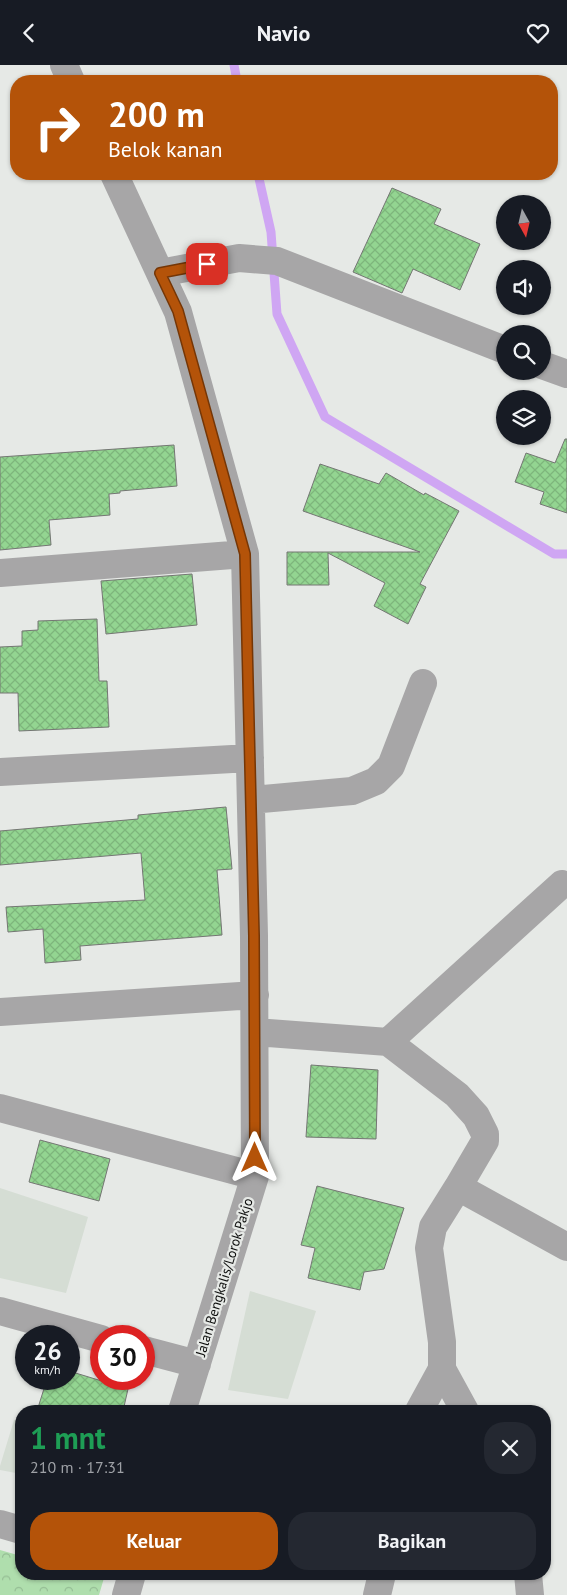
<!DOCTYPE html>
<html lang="id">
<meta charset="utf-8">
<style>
body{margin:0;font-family:"PT Sans",sans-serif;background:#242831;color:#f1f3f6;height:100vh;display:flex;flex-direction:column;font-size:19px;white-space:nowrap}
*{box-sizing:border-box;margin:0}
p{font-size:16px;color:#9ea1a6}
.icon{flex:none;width:28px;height:28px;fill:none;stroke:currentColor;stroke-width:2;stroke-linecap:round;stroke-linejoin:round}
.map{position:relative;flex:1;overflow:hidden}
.side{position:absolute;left:15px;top:1340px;width:536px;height:175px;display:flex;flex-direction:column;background:#171b24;border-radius:20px;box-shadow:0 1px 4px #0004}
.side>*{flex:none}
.top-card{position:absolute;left:10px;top:10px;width:548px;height:105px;border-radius:20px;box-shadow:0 1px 4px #0004;background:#b45309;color:#fff;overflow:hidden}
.needle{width:32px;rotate:172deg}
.tools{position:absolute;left:496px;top:130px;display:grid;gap:10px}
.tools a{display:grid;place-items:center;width:55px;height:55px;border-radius:50%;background:#171b24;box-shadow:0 1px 4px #0004;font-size:25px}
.speed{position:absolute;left:15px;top:1260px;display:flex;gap:10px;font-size:25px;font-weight:700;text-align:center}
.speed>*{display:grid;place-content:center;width:65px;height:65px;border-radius:50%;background:#171b24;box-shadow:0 1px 4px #0004;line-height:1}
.speed small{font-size:12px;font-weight:400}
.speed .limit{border:8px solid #d22;background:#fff;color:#111}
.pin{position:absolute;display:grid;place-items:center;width:42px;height:42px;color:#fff;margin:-21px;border-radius:10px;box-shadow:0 2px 8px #0006}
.me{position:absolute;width:55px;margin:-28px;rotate:0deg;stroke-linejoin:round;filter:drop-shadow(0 0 4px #0008)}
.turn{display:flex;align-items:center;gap:18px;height:105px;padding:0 15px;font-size:22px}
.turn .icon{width:65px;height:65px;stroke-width:2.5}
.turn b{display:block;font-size:35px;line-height:42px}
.round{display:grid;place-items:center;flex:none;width:52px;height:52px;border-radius:20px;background:#242831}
.head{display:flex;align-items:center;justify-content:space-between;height:85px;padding:0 15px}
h1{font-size:30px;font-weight:600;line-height:38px;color:#1e9e55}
.primary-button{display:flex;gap:10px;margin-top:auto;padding:10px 15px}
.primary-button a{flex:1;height:58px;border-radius:20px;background:#b45309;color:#fff;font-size:20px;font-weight:600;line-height:58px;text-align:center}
.primary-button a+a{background:#242831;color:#f1f3f6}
header{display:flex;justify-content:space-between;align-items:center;height:65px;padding:0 15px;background:#171b24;font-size:22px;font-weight:600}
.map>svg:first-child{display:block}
</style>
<header><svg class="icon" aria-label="back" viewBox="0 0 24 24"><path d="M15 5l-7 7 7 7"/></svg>Navio<svg class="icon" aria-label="heart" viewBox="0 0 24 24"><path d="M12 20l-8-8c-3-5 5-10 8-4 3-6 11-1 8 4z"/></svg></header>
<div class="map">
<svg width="567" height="1530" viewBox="0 0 567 1530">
<defs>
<pattern id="park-crowns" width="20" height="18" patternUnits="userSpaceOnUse" patternTransform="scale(1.25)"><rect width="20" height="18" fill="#afdead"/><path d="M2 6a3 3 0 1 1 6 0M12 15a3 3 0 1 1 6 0" fill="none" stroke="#95bd94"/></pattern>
<pattern id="building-cross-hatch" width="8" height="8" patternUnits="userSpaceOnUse" patternTransform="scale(1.25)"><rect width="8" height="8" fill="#93d591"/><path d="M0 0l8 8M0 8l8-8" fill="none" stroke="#7eb67c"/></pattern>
</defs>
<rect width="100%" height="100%" fill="#e6e9e6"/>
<path fill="#d5ddd4" d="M 0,1123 L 88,1152 L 66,1228 L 0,1213 Z
M 250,1226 L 316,1246 L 288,1334 L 228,1325 Z
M 14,1355 L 21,1356 L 21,1409 L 0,1405 L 0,1401 Z"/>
<path fill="url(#park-crowns)" d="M 0,1485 L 21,1491 L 21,1509 L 87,1509 L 104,1513 L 99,1530 L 0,1530 Z"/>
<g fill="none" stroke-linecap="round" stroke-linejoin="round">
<path stroke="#cfa6f3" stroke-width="9" d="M 234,0 L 237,16
M 258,109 L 271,167 L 277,249 L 325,352 L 554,489 L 567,489"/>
</g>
<path fill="url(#building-cross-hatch)" stroke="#747673" d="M 392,123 L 441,144 L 434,159 L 480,179 L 460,225 L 413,204 L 402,228 L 353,207 Z
M 565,374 L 567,374 L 567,448 L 540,439 L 544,427 L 515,417 L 526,388 L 555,398 Z
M 174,380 L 177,421 L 120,426 L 120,428 L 109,429 L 110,450 L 49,455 L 51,480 L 0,485 L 0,392 Z
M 320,399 L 379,419 L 386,408 L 424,430 L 425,428 L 459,446 L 420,519 L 426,522 L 408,559 L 374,541 L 385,518 L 328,488 L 329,520 L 287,520 L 287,487 L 420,487 L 303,446 Z
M 192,509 L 197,560 L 106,569 L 101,516 Z
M 97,554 L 99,616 L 107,616 L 109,662 L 19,666 L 18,628 L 0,628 L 0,582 L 22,581 L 22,566 L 38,565 L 38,556 Z
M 226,742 L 232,804 L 217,805 L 222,870 L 80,881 L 81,895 L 45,898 L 43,864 L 8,867 L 6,842 L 145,835 L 141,788 L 0,800 L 0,766 L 138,754 L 138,750 Z
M 311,1000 L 378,1005 L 376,1074 L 306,1072 Z
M 40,1075 L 110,1094 L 99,1136 L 29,1117 Z
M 317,1121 L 404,1143 L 384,1204 L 364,1207 L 360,1225 L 308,1213 L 315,1183 L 301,1180 Z
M 69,1306 L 128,1324 L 123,1346 L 37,1346 L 47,1314 L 69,1314 Z"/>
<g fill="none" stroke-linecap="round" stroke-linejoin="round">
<path stroke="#a7a6a7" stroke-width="28" d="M 64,0 L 71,16
M 114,109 L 178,247 L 245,489 L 254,871 L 255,1111 L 182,1346
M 160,208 L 239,193 L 277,196 L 505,285
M 542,300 L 567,309
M 0,508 L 245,489
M 0,707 L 250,693
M 251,735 L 352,726 L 376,716 L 391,701 L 423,618
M 0,947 L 255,930
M 255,967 L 388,977 L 457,1030 L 476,1051 L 485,1069 L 485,1076 L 458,1122 L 433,1162 L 429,1183 L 442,1277 L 442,1304 L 419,1346
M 388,977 L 562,819
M 0,1043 L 255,1111
M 458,1122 L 567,1182
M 0,1246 L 101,1274
M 144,1285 L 197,1299
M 442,1304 L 465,1346
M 0,1459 L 21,1465
M 528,1509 L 530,1530
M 126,1530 L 132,1509
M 377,1530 L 382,1509"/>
</g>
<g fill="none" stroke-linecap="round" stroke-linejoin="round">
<g stroke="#753606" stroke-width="12">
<path id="route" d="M 207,199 L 160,208 L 178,246 L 245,489 L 254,871 L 255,1093"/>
</g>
<use href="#route" stroke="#b45309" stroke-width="9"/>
</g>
<g text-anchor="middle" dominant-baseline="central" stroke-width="4.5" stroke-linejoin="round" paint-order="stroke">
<g font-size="14" fill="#0c0d0c" stroke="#e6e9e6">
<text transform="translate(224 1212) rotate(-73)">Jalan Bengkalis/Lorok Pakjo</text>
</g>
</g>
</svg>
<div class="tools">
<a><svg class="needle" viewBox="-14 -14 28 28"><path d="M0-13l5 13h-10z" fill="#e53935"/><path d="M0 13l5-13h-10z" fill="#9ea1a6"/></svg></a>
<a><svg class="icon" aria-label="sound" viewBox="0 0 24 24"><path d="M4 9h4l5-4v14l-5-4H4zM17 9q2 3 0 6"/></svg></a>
<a><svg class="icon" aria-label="search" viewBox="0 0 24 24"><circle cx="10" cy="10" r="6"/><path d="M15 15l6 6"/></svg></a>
<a><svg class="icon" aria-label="layers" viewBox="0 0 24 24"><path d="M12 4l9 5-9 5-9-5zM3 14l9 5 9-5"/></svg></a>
</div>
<div class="speed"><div>26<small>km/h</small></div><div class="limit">30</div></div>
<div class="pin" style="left:207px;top:199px;background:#d93025"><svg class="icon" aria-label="arrive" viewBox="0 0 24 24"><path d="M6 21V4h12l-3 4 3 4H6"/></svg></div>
<svg class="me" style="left:255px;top:1093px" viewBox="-20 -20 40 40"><path d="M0-17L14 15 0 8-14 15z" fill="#b45309" stroke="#fff" stroke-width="4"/></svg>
<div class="top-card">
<div class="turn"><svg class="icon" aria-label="right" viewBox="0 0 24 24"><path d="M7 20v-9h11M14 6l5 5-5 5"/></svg><div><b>200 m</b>Belok kanan</div></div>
</div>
<section class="side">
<div class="head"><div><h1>1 mnt</h1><p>210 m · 17:31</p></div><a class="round"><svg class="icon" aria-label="close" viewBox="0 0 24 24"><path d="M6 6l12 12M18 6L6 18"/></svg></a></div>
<div class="primary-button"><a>Keluar</a><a>Bagikan</a></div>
</section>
</div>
